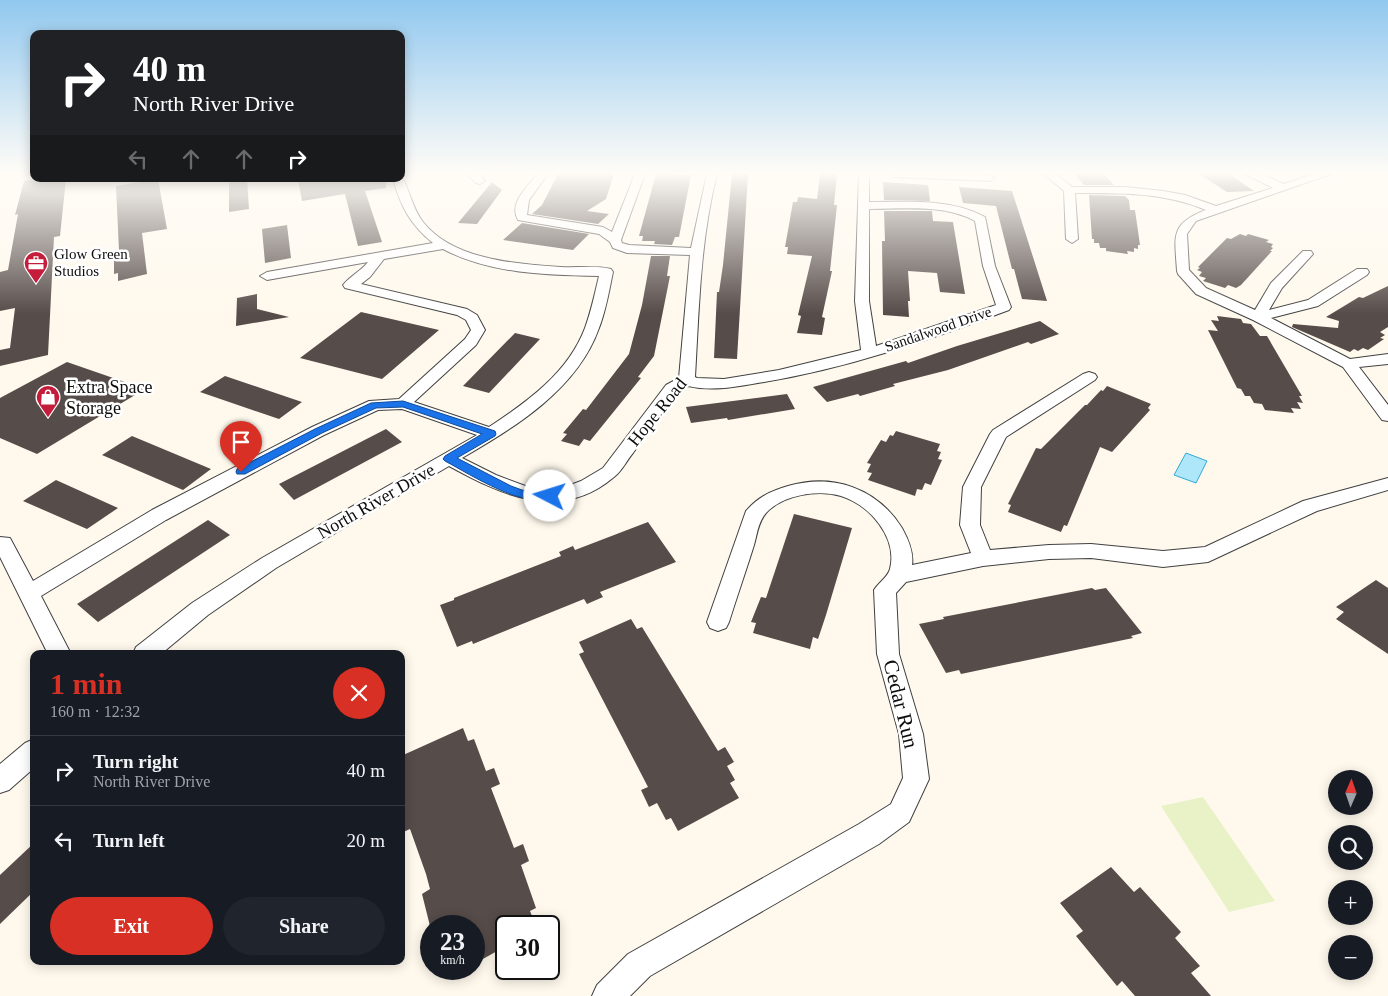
<!DOCTYPE html>
<meta charset="utf-8">
<style>
body{margin:0;font-family:"Times New Roman",serif;background:#20242c;color:#f1f3f6;height:100vh;display:flex;flex-direction:column;font-size:19px;white-space:nowrap}
*{box-sizing:border-box;margin:0}
p{font-size:16px;color:#9ea1a6}
.icon{flex:none;width:28px;height:28px;fill:none;stroke:currentColor;stroke-width:2;stroke-linecap:round;stroke-linejoin:round}
.map{position:relative;flex:1;overflow:hidden}
.panel{position:absolute;left:30px;top:650px;width:375px;height:315px;display:flex;flex-direction:column;background:#171b24;border-radius:10px;box-shadow:0 2px 12px #0003}
.panel>*{flex:none}
.banner{position:absolute;left:30px;top:30px;width:375px;height:152px;border-radius:10px;box-shadow:0 2px 12px #0003;background:#202124;color:#fff;overflow:hidden}
.needle{width:32px;rotate:2deg}
.buttons{position:absolute;left:1328px;top:770px;display:grid;gap:10px}
.buttons a{display:grid;place-items:center;width:45px;height:45px;border-radius:50%;background:#171b24;box-shadow:0 2px 12px #0003;font-size:25px}
.speed{position:absolute;left:420px;top:915px;display:flex;gap:10px;font-size:25px;font-weight:700;text-align:center}
.speed>*{display:grid;place-content:center;width:65px;height:65px;border-radius:50%;background:#171b24;box-shadow:0 2px 12px #0003;line-height:1}
.speed small{font-size:12px;font-weight:400}
.speed .limit{border:2px solid #111;border-radius:8px;background:#fff;color:#111}
.pin{position:absolute;display:grid;place-items:center;width:42px;height:42px;color:#fff;margin:-51px -21px;border-radius:50% 50% 50% 0;rotate:-45deg;box-shadow:0 0 5px #0007}
.pin .icon{rotate:45deg}
.me{position:absolute;width:55px;margin:-28px;rotate:275deg;stroke-linejoin:round;filter:drop-shadow(0 0 4px #0008)}
.turn{display:flex;align-items:center;gap:18px;height:105px;padding:0 20px;font-size:22px}
.turn .icon{width:65px;height:65px;stroke-width:2.5}
.turn b{display:block;font-size:35px;line-height:42px}
.lanes{display:flex;align-items:center;height:48px;padding:0 20px;background:#0003;justify-content:center;gap:25px;direction:ltr}
.lanes .off{opacity:.35}
.round{display:grid;place-items:center;flex:none;width:52px;height:52px;border-radius:26px;background:#20242c}
.summary{display:flex;align-items:center;justify-content:space-between;height:85px;padding:0 20px}
h1{font-size:30px;font-weight:600;line-height:38px;color:#d93025}
.primary-button{display:flex;gap:10px;margin-top:auto;padding:10px 20px}
.primary-button a{flex:1;height:58px;border-radius:30px;background:#d93025;color:#fff;font-size:20px;font-weight:600;line-height:58px;text-align:center}
.primary-button a+a{background:#20242c;color:#f1f3f6}
ul{padding:0;list-style:none}
li{display:flex;align-items:center;gap:15px;height:70px;padding:0 20px;border-top:1px solid #363941}
li div{flex:1}
li b{display:block;font-size:19px}
li em{font-style:normal}
.map>svg:first-child{display:block}
</style>
<div class="map">
<svg width="1388" height="996" viewBox="0 0 1388 996">
<rect width="100%" height="100%" fill="#fff9ed"/>
<path fill="#e9f2c7" d="M 1203,797 L 1275,901 L 1229,912 L 1161,806 Z"/>
<path fill="#aee7f9" stroke="#31a9d5" d="M 1186,453 L 1207,461 L 1196,483 L 1174,475 Z"/>
<path fill="#564c49" d="M 558,174 L 614,174 L 606,199 L 587,211 L 609,214 L 598,224 L 532,214 L 542,205 Z
M 656,174 L 691,175 L 679,237 L 675,237 L 672,245 L 654,244 L 655,241 L 642,241 L 643,236 L 639,236 Z
M 732,174 L 748,174 L 737,359 L 714,358 L 717,292 L 719,292 L 723,265 Z
M 820,174 L 837,174 L 834,205 L 837,205 L 830,271 L 832,271 L 822,317 L 825,318 L 822,335 L 797,333 L 801,316 L 798,315 L 812,256 L 787,254 L 788,247 L 785,247 L 793,202 L 797,202 L 798,197 L 817,199 Z
M 1074,174 L 1104,174 L 1114,185 L 1084,185 Z
M 1199,174 L 1229,174 L 1254,191 L 1227,192 Z
M 36,179 L 66,179 L 60,236 L 54,237 L 48,355 L 0,366 L 0,350 L 10,348 L 15,308 L 0,311 L 0,272 L 8,270 L 18,214 L 15,215 L 24,181 Z
M 158,179 L 167,229 L 142,233 L 147,274 L 118,281 L 118,273 L 114,274 L 114,252 L 119,251 L 116,186 Z
M 229,179 L 247,179 L 249,209 L 229,212 Z
M 298,179 L 386,179 L 386,188 L 365,191 L 382,242 L 358,246 L 345,194 L 302,201 Z
M 492,182 L 502,190 L 477,224 L 458,223 Z
M 883,182 L 928,185 L 930,201 L 884,200 Z
M 959,187 L 1012,191 L 1047,301 L 1022,299 L 1014,269 L 1012,269 L 996,206 L 963,203 Z
M 1089,195 L 1125,196 L 1129,200 L 1130,210 L 1135,210 L 1140,245 L 1138,245 L 1138,249 L 1134,248 L 1134,252 L 1127,251 L 1128,254 L 1106,251 L 1106,248 L 1100,248 L 1099,243 L 1094,243 L 1094,239 L 1092,239 Z
M 884,211 L 932,211 L 933,221 L 953,222 L 965,294 L 940,292 L 937,273 L 908,271 L 910,301 L 908,301 L 909,317 L 883,315 L 882,241 L 885,241 Z
M 522,223 L 589,234 L 573,250 L 503,240 Z
M 287,225 L 291,258 L 265,263 L 262,229 Z
M 1240,234 L 1246,236 L 1248,234 L 1269,240 L 1266,242 L 1273,244 L 1271,247 L 1273,248 L 1270,251 L 1272,251 L 1241,285 L 1236,288 L 1228,285 L 1225,288 L 1203,281 L 1206,278 L 1199,276 L 1202,272 L 1197,270 L 1200,268 L 1198,267 L 1227,238 L 1231,239 Z
M 651,256 L 670,256 L 667,276 L 670,276 L 654,356 L 638,377 L 641,378 L 590,441 L 584,439 L 579,446 L 561,441 L 567,434 L 563,433 L 583,409 L 586,410 L 629,354 L 642,305 Z
M 1388,286 L 1388,327 L 1380,332 L 1385,335 L 1380,338 L 1384,339 L 1368,350 L 1363,348 L 1358,351 L 1354,349 L 1350,352 L 1292,327 L 1293,324 L 1338,328 L 1339,321 L 1326,317 L 1359,297 L 1363,298 Z
M 257,294 L 257,309 L 289,317 L 236,326 L 237,298 Z
M 361,312 L 439,330 L 382,379 L 300,358 Z
M 1217,316 L 1241,319 L 1243,323 L 1251,324 L 1260,336 L 1267,336 L 1302,396 L 1299,396 L 1303,403 L 1297,402 L 1301,409 L 1291,408 L 1294,413 L 1265,410 L 1262,404 L 1254,403 L 1250,396 L 1245,396 L 1241,389 L 1237,388 L 1208,330 L 1218,331 L 1211,320 L 1219,321 Z
M 1040,321 L 1059,334 L 1031,344 L 1028,342 L 948,370 L 893,384 L 895,386 L 860,396 L 858,394 L 827,402 L 813,387 L 906,361 L 908,363 L 957,346 Z
M 515,333 L 540,339 L 489,393 L 463,386 Z
M 67,362 L 145,389 L 37,454 L 0,438 L 0,398 Z
M 225,376 L 302,402 L 279,419 L 200,392 Z
M 1107,386 L 1151,404 L 1148,408 L 1150,410 L 1112,452 L 1100,447 L 1067,526 L 1064,525 L 1061,532 L 1008,512 L 1011,505 L 1008,504 L 1036,448 L 1041,449 L 1085,405 L 1087,405 L 1101,390 L 1103,391 Z
M 787,394 L 795,409 L 728,420 L 727,418 L 691,423 L 686,407 Z
M 386,429 L 402,442 L 294,500 L 279,484 Z
M 896,431 L 940,444 L 937,451 L 941,452 L 938,459 L 942,460 L 931,485 L 925,483 L 922,490 L 917,489 L 915,496 L 868,480 L 872,473 L 867,472 L 871,464 L 867,463 L 881,440 L 886,442 L 890,435 L 893,436 Z
M 132,436 L 211,469 L 183,490 L 102,455 Z
M 56,480 L 118,508 L 87,529 L 23,501 Z
M 794,514 L 852,528 L 826,615 L 818,639 L 813,637 L 810,649 L 753,633 L 756,623 L 751,622 L 761,597 L 766,598 Z
M 208,520 L 230,535 L 98,622 L 77,604 Z
M 648,522 L 676,562 L 600,592 L 603,597 L 587,604 L 584,599 L 473,644 L 472,641 L 457,647 L 440,605 L 454,600 L 454,598 L 561,556 L 559,552 L 573,546 L 575,550 Z
M 1376,580 L 1388,588 L 1388,654 L 1336,619 L 1344,612 L 1336,607 Z
M 1092,588 L 1095,590 L 1106,588 L 1142,633 L 1131,636 L 1133,638 L 961,674 L 959,670 L 946,673 L 919,624 L 944,619 L 943,617 Z
M 631,619 L 637,629 L 642,627 L 718,751 L 725,747 L 734,762 L 727,766 L 735,780 L 730,783 L 739,798 L 678,831 L 671,818 L 666,820 L 657,803 L 649,807 L 641,790 L 648,787 L 579,654 L 584,652 L 579,642 Z
M 463,728 L 468,741 L 474,739 L 486,771 L 494,768 L 500,784 L 491,788 L 514,848 L 523,844 L 529,861 L 521,865 L 536,908 L 530,911 L 536,926 L 506,926 L 506,946 L 474,964 L 474,926 L 430,926 L 422,894 L 430,889 L 426,874 L 410,829 L 401,833 L 401,756 Z
M 34,843 L 34,891 L 0,924 L 0,875 Z
M 1111,867 L 1134,892 L 1140,887 L 1181,932 L 1175,938 L 1200,966 L 1191,973 L 1211,996 L 1135,996 L 1122,981 L 1117,986 L 1076,936 L 1083,931 L 1060,903 Z"/>
<g fill="none" stroke-linecap="round" stroke-linejoin="round">
<g stroke="#404040" stroke-width="2">
<path id="minor" d="M 467,174 L 479,174 L 485,181 L 480,184 L 476,183 Z
M 537,174 L 548,174 L 529,200 L 527,215 L 603,227 L 612,232 L 635,174 L 645,174 L 621,240 L 622,243 L 629,245 L 691,248 L 707,174 L 717,174 C 700,241 699,309 695,377 L 697,378 L 724,379 L 779,370 L 861,350 L 855,301 L 859,174 L 869,174 L 869,202 C 907,202 951,198 985,217 L 995,266 L 1011,307 L 1009,310 C 929,340 848,368 764,382 C 739,386 714,392 688,386 L 678,391 C 663,412 648,432 633,453 C 627,460 622,471 614,477 C 560,523 502,495 449,466 L 276,568 L 208,615 L 161,654 L 133,654 L 136,647 L 192,603 L 262,558 L 477,435 L 402,409 L 378,410 L 324,435 L 166,520 L 41,596 L 71,654 L 48,654 L 0,557 L 0,537 L 10,538 L 33,581 L 152,510 L 312,427 L 369,401 L 399,399 L 465,339 L 471,330 L 466,320 L 457,315 L 345,288 L 343,285 C 350,276 361,271 368,262 L 267,280 L 260,276 L 267,272 L 433,243 C 410,224 401,207 393,179 L 401,179 L 402,177 C 410,191 412,208 423,222 C 453,260 516,264 561,267 C 577,268 595,265 611,269 L 613,272 C 609,291 606,310 599,328 C 577,390 515,427 462,458 L 496,475 L 528,487 L 547,489 L 565,487 L 581,481 L 603,468 L 666,385 L 679,378 L 690,255 L 627,253 L 613,248 L 610,242 L 599,234 L 518,220 C 508,203 528,187 537,174 ZM 869,209 C 903,209 945,204 975,221 L 983,266 L 996,305 L 876,346 L 869,301 ZM 443,249 C 490,274 547,275 599,276 C 595,293 591,312 585,328 C 568,373 527,402 489,427 L 414,402 L 476,345 L 485,330 L 477,315 L 467,309 L 361,284 L 370,277 L 384,259 Z
M 888,174 L 978,174 L 990,175 L 995,178 L 990,181 L 893,177 Z
M 1044,174 L 1056,174 L 1072,187 L 1125,187 L 1163,191 L 1185,195 L 1216,206 L 1273,188 L 1245,174 L 1260,174 L 1284,184 L 1314,174 L 1331,174 L 1196,221 L 1187,234 L 1189,270 L 1206,288 L 1255,310 L 1271,283 L 1303,251 L 1311,251 L 1313,254 L 1282,288 L 1269,310 L 1308,300 L 1357,269 L 1367,269 L 1369,272 L 1367,275 L 1318,306 L 1271,318 L 1350,359 L 1388,354 L 1388,364 L 1359,367 L 1388,405 L 1388,421 L 1382,420 L 1343,367 L 1253,320 L 1196,294 L 1178,274 L 1177,271 C 1175,237 1169,224 1206,210 C 1164,192 1119,193 1075,193 L 1078,239 L 1072,243 L 1066,239 L 1064,191 Z
M 1089,372 L 1095,374 L 1097,377 L 1095,380 L 1006,437 L 981,487 L 980,525 L 990,550 L 1049,545 L 1091,544 L 1163,551 L 1205,547 L 1303,501 L 1388,478 L 1388,490 L 1317,511 L 1208,562 L 1163,567 L 1091,558 L 1049,559 L 983,566 L 906,582 L 896,593 L 899,654 L 923,734 L 929,779 L 909,822 L 879,844 L 650,976 L 630,996 L 592,996 L 597,985 L 628,954 L 859,824 L 891,804 L 903,778 L 899,734 L 877,654 L 874,590 C 879,582 888,577 890,569 C 898,538 870,505 841,496 C 818,489 782,495 766,513 C 758,522 757,535 754,545 C 746,571 737,596 729,622 L 726,628 L 718,631 L 710,628 L 707,622 L 746,511 C 758,497 771,491 788,486 C 833,473 877,488 902,528 C 908,539 914,552 912,565 L 971,553 L 960,525 L 963,487 L 990,434 L 993,430 L 1083,374 Z
M 34,739 L 34,768 L 9,790 L 0,793 L 0,764 L 25,743 Z"/>
</g>
<use href="#minor" fill="#fff" fill-rule="evenodd"/>
</g>
<linearGradient id="sky" x2="0" y2="1"><stop stop-color="#91c8ef"/><stop offset="0.55" stop-color="#fffcf7"/><stop offset="1" stop-color="#fffcf7" stop-opacity="0"/></linearGradient>
<rect width="1388" height="314" fill="url(#sky)"/>
<path fill="#1a73e8" stroke="#114b97" d="M 403,401 L 495,431 L 496,434 L 495,436 L 457,458 L 511,486 L 522,490 L 554,493 L 556,496 L 554,499 C 522,508 473,476 445,461 L 443,459 L 445,456 L 482,434 L 403,407 L 376,408 L 322,433 L 245,474 L 237,474 L 236,472 L 237,469 L 315,429 L 371,403 Z"/>
<defs>
<g id="office-pin" transform="scale(1.25)"><path d="M0 17L-7.5 6A9.5 9.5 0 1 1 7.5 6Z" fill="#c41d3b" stroke="#fff"/><path d="M-6-3h4V-5.5h4V-3h4V5H-6ZM-1-4.5V-3h2v-1.5ZM-6 0V1H6V0Z" fill="#fff"/></g>
<g id="shop-pin" transform="scale(1.25)"><path d="M0 17L-7.5 6A9.5 9.5 0 1 1 7.5 6Z" fill="#c41d3b" stroke="#fff"/><path d="M-5-2.5h2.3a2.7 3.5 0 0 1 5.4 0H5L5.5 6h-11ZM-1.5-2.5h3a1.5 2.3 0 0 0-3 0Z" fill="#fff"/></g>
</defs>
<g fill-rule="evenodd">
<use href="#office-pin" x="36" y="263"/>
<use href="#shop-pin" x="48" y="397"/>
</g>
<g text-anchor="middle" dominant-baseline="central" stroke-width="5" stroke-linejoin="round" paint-order="stroke">
<g font-size="15" fill="#0d0d0d" stroke="#fff" text-anchor="start">
<text x="54" y="254">Glow Green<tspan x="54" dy="17">Studios</tspan></text>
</g>
<g font-size="15" fill="#0d0d0d" stroke="#fff">
<text transform="translate(938 329) rotate(-19)">Sandalwood Drive</text>
</g>
<g font-size="18" fill="#0d0d0d" stroke="#fff" text-anchor="start">
<text x="66" y="387">Extra Space<tspan x="66" dy="21">Storage</tspan></text>
</g>
<g font-size="18" fill="#0d0d0d" stroke="#fff">
<text transform="translate(657 412) rotate(-51)">Hope Road</text>
<text transform="translate(376 501) rotate(-30)">North River Drive</text>
</g>
<g font-size="21" fill="#0d0d0d" stroke="#fff">
<text transform="translate(901 704) rotate(76)">Cedar Run</text>
</g>
</g>
</svg>
<div class="buttons">
<a><svg class="needle" viewBox="-14 -14 28 28"><path d="M0-13l5 13h-10z" fill="#e53935"/><path d="M0 13l5-13h-10z" fill="#9ea1a6"/></svg></a>
<a><svg class="icon" aria-label="search" viewBox="0 0 24 24"><circle cx="10" cy="10" r="6"/><path d="M15 15l6 6"/></svg></a>
<a>+</a>
<a>−</a>
</div>
<div class="speed"><div>23<small>km/h</small></div><div class="limit">30</div></div>
<div class="pin" style="left:241px;top:472px;background:#d93025"><svg class="icon" aria-label="arrive" viewBox="0 0 24 24"><path d="M6 21V4h12l-3 4 3 4H6"/></svg></div>
<svg class="me" style="left:550px;top:496px" viewBox="-20 -20 40 40"><circle r="19" fill="#fff"/><path d="M0-13L10 11 0 6-10 11z" fill="#1a73e8"/></svg>
<div class="banner">
<div class="turn"><svg class="icon" aria-label="right" viewBox="0 0 24 24"><path d="M7 20v-9h11M14 6l5 5-5 5"/></svg><div><b>40 m</b>North River Drive</div></div>
<div class="lanes"><svg class="icon off" aria-label="left" viewBox="0 0 24 24"><path d="M17 20v-9H6M10 6l-5 5 5 5"/></svg><svg class="icon off" aria-label="ahead" viewBox="0 0 24 24"><path d="M12 20V5M6 11l6-6 6 6"/></svg><svg class="icon off" aria-label="ahead" viewBox="0 0 24 24"><path d="M12 20V5M6 11l6-6 6 6"/></svg><svg class="icon" aria-label="right" viewBox="0 0 24 24"><path d="M7 20v-9h11M14 6l5 5-5 5"/></svg></div>
</div>
<section class="panel">
<div class="summary"><div><h1>1 min</h1><p>160 m · 12:32</p></div><a class="round" style="background:#d93025;color:#fff"><svg class="icon" aria-label="close" viewBox="0 0 24 24"><path d="M6 6l12 12M18 6L6 18"/></svg></a></div>
<ul>
<li><svg class="icon" aria-label="right" viewBox="0 0 24 24"><path d="M7 20v-9h11M14 6l5 5-5 5"/></svg><div><b>Turn right</b><p>North River Drive</p></div><em>40 m</em></li>
<li><svg class="icon" aria-label="left" viewBox="0 0 24 24"><path d="M17 20v-9H6M10 6l-5 5 5 5"/></svg><div><b>Turn left</b></div><em>20 m</em></li>
</ul>
<div class="primary-button"><a>Exit</a><a>Share</a></div>
</section>
</div>
